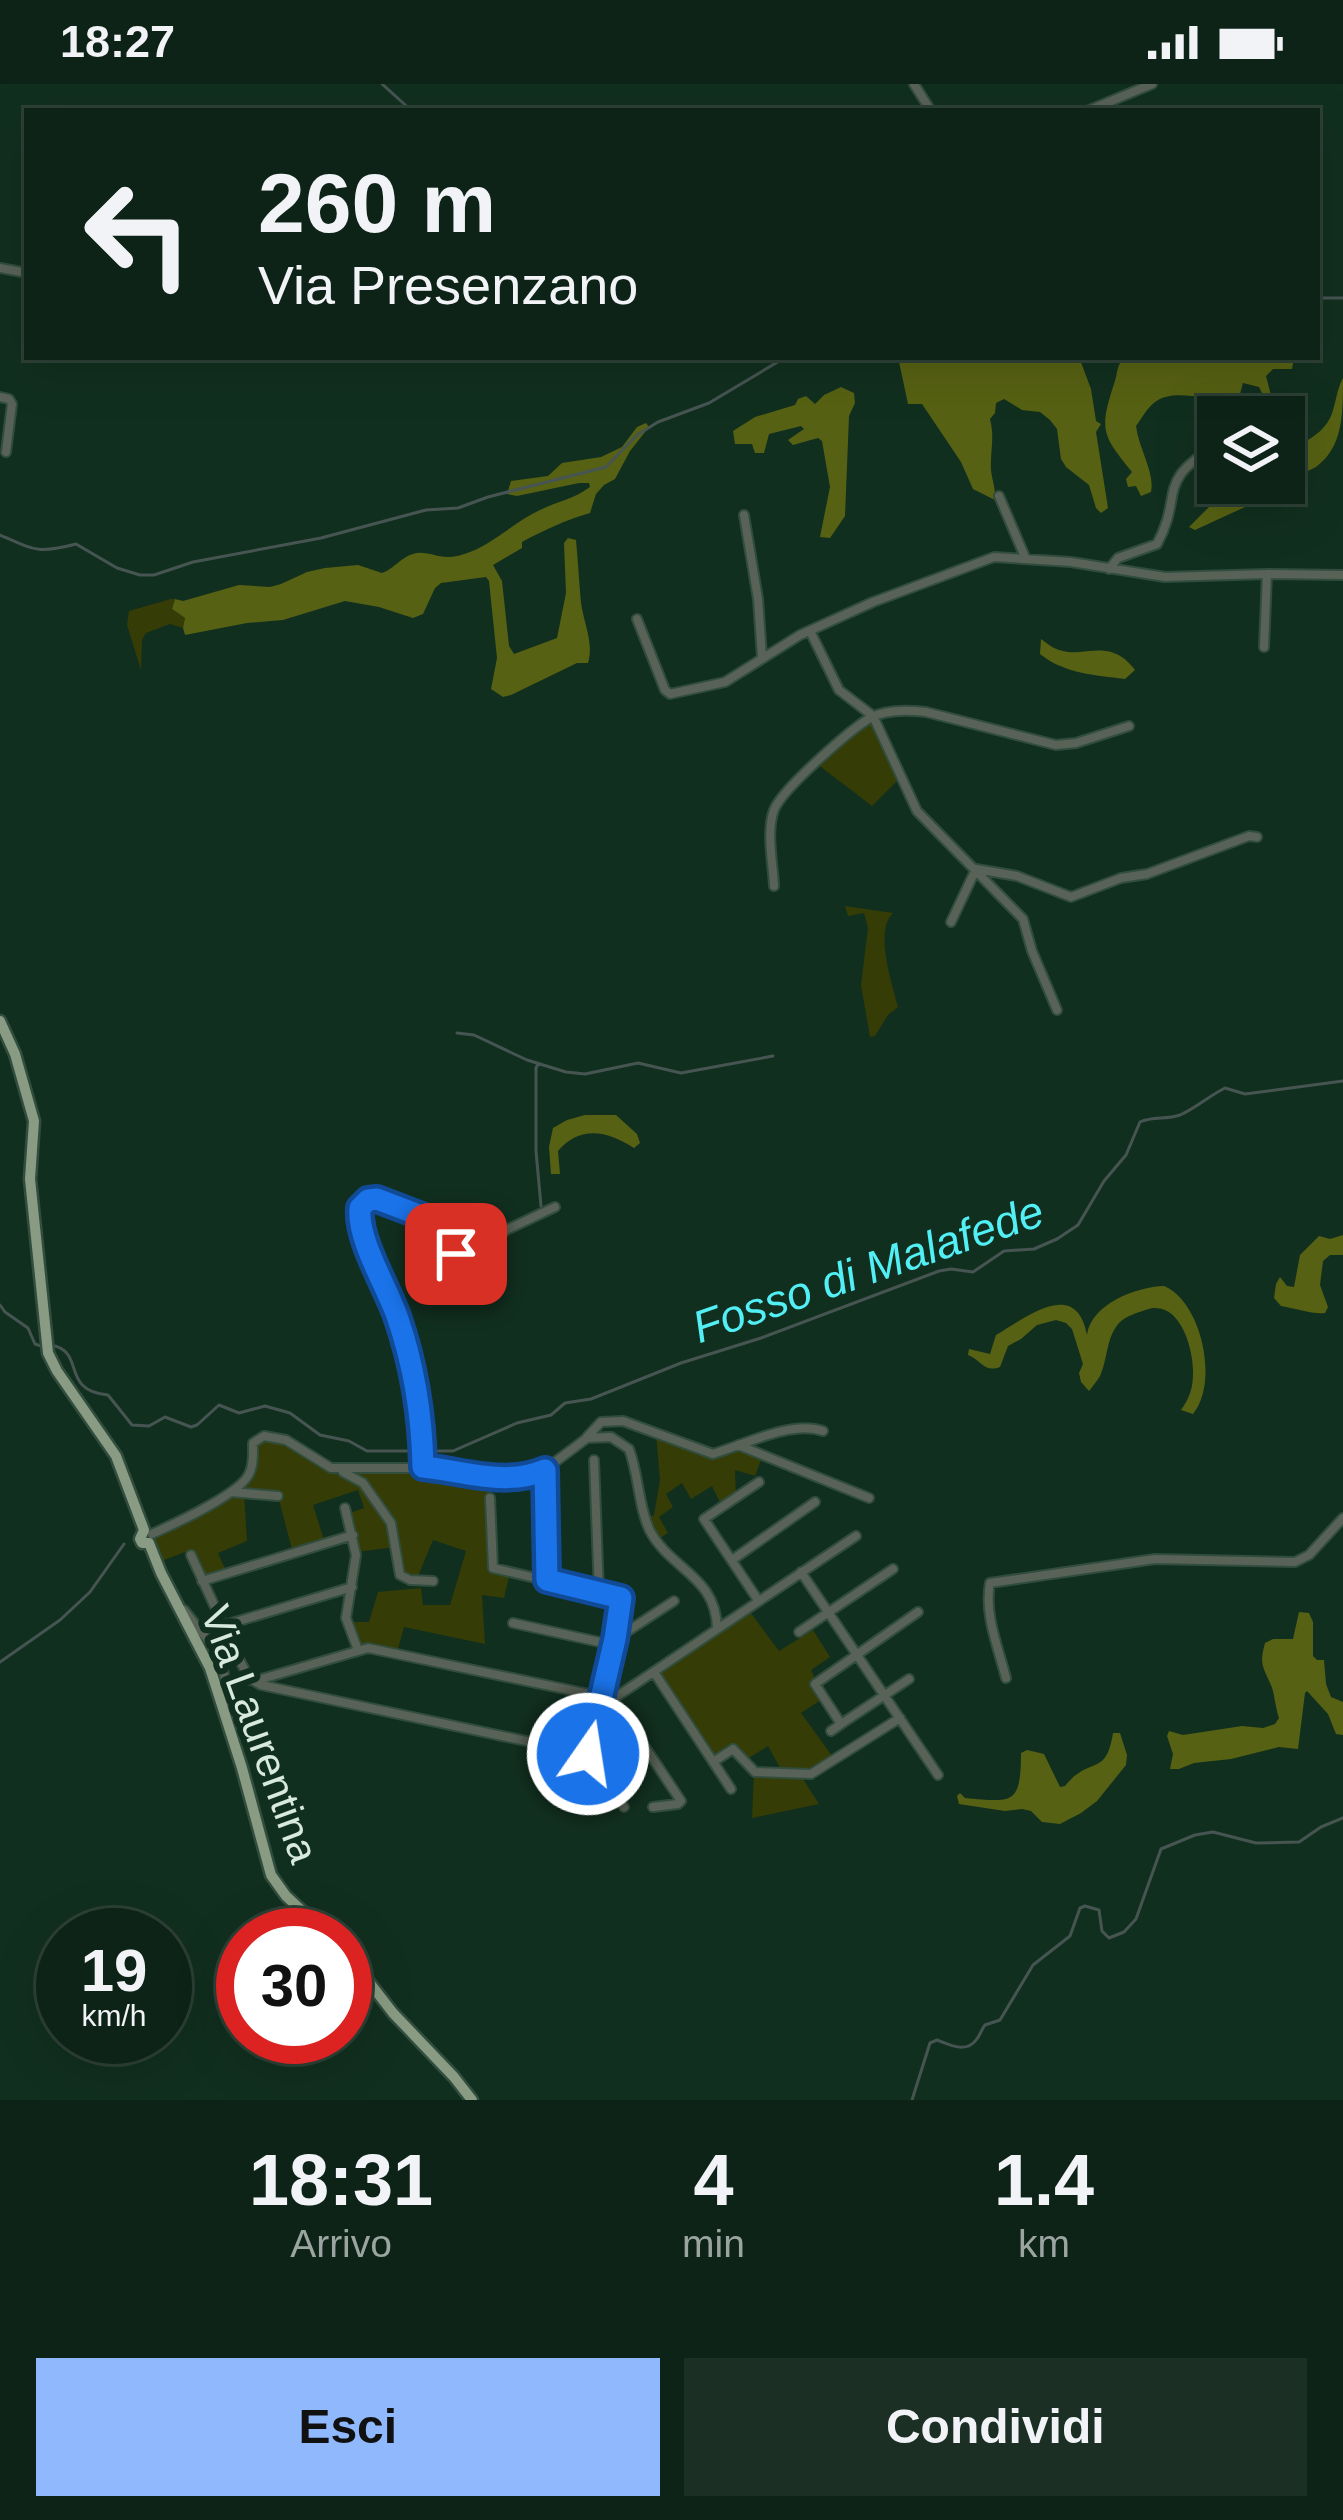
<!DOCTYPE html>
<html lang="it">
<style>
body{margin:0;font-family:Arial,sans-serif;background:#1b2f24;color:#f1f3f6;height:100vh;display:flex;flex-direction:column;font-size:45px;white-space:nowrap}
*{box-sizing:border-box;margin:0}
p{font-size:39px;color:#9aa4a1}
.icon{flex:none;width:66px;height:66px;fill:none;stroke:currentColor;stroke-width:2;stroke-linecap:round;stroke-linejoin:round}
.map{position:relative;height:2016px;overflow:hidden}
.details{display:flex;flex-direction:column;background:#0d2317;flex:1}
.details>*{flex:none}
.hud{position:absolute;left:24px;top:24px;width:1296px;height:252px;border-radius:0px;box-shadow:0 12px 48px #0002,0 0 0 3px #2d4036;background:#0d2317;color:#f1f3f6;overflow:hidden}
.tools{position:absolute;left:1197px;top:312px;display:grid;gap:24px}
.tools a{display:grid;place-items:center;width:108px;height:108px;border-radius:0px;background:#0d2317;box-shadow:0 12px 48px #0002,0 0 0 3px #2d4036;font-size:60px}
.speed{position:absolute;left:36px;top:1824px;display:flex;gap:24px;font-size:60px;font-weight:700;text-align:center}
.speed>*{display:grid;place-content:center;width:156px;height:156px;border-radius:50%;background:#0d2317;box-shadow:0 12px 48px #0002,0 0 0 3px #2d4036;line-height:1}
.speed small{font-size:30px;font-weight:400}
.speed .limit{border:18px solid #d22;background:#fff;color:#111}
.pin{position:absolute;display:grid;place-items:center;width:102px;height:102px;color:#fff;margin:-51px;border-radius:24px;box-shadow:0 6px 18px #0006}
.me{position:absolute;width:132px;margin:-66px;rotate:13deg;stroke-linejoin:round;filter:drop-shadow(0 0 9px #0008)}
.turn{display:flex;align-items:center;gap:42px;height:252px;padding:0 36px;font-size:54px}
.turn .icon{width:156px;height:156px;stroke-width:2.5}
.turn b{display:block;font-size:84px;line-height:102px}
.eta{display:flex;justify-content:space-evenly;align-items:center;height:204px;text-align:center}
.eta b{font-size:72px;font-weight:700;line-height:84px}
.cta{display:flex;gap:24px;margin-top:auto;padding:24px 36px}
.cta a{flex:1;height:138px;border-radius:0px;background:#8fb8fd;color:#111;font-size:48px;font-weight:700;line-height:138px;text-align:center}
.cta a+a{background:#1b2f24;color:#f1f3f6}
.status{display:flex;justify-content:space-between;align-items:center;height:84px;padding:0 60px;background:#0d2317;direction:ltr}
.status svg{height:33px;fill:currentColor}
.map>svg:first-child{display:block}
</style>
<div class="status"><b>18:27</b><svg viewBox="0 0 49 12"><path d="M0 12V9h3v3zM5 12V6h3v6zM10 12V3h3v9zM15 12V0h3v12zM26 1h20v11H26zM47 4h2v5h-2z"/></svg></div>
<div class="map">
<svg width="1343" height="2016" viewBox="0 0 1343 2016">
<rect width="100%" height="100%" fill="#112f1f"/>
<path fill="#353c05" d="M 171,515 L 175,515 L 172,525 L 185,534 L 183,544 L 170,540 L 146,549 L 142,556 L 141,586 L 127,541 L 129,527 Z
M 873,638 L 898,696 L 872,722 L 817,680 Z
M 845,822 L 893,829 C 874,847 892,899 898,923 L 888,931 L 875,952 L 870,953 L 861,901 L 868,844 L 864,829 L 848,832 Z
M 656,1349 L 706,1369 L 737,1360 L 763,1371 L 755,1392 L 735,1386 L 736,1413 L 722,1422 L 712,1402 L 691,1415 L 682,1399 L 666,1410 L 673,1423 L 659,1433 L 668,1449 L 657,1456 L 646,1435 L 654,1431 L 660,1396 Z
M 271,1352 L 331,1384 L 423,1383 L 489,1393 L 491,1478 L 510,1489 L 504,1514 L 482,1511 L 485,1560 L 404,1543 L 397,1569 L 358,1566 L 347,1538 L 369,1538 L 378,1508 L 421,1504 L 423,1521 L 450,1521 L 466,1467 L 433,1456 L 416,1497 L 402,1493 L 396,1463 L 356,1468 L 347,1430 L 364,1424 L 358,1406 L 313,1421 L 325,1459 L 293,1469 L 278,1412 L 244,1409 L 247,1457 L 218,1469 L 227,1489 L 202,1497 L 188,1467 L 156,1479 L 141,1457 L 147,1446 L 153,1450 L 249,1395 L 253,1359 Z
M 747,1524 L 779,1567 L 813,1546 L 830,1573 L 811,1586 L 824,1614 L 801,1629 L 835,1676 L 803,1695 L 819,1720 L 752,1734 L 754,1688 L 783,1689 L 768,1662 L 744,1677 L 735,1666 L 713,1678 L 654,1588 Z"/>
<path fill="#576113" d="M 898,273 L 1079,273 L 1091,305 L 1096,337 L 1101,340 L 1096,348 L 1108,424 L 1101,429 L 1096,424 L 1089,401 L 1066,383 L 1061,375 L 1057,345 L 1050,336 L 1040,328 L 1022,326 L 1004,315 L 996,319 L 995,329 L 990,335 C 995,355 990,366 991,386 C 992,396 996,405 995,416 L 973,405 L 961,378 L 922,320 L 908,320 Z
M 1124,273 L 1270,273 L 1281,277 L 1294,273 L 1292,285 L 1273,285 L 1266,292 L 1272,315 L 1267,331 L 1259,326 L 1264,313 L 1259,303 L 1243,299 L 1240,310 L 1234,316 C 1211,318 1175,303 1155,318 C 1147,324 1142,334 1136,342 C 1139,366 1155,388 1151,408 L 1141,412 L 1136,402 L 1128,403 L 1126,395 L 1132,388 C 1102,351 1099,346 1114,300 C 1118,288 1116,283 1124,273 Z
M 1343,294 C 1343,331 1343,363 1316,383 C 1305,389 1299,388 1293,401 L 1195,446 L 1189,443 L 1217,415 L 1210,395 L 1199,384 L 1212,374 L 1218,376 L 1218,399 L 1284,399 L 1284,368 C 1302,359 1322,352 1331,332 C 1336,320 1336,307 1343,294 Z
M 841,303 L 854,309 L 855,319 L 849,332 L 845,432 L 830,454 L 820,453 L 830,403 L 822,357 L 818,354 L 793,361 L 788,356 L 804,345 L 801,342 L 769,350 L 764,369 L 755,369 L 752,360 L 735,360 L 733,347 L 755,333 L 795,321 L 798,315 L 806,312 L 815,320 L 824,311 Z
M 646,339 L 649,343 L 630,367 L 615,395 L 604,401 L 596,410 L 590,429 C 566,436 544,446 522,458 L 522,464 L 493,481 L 502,497 L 509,562 L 514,570 L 557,554 L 566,509 L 564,459 L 568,454 L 576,456 C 578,477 579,498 581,519 C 584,540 594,559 588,579 L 577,579 L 511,611 L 503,613 L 491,605 L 497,574 L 489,497 L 486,493 L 441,499 L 435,504 L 423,530 L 413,534 L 379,523 L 345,517 L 283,536 L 247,539 L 185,551 L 183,544 L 185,534 L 172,525 L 175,515 L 183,517 L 239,501 L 270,503 L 281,500 L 307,488 L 325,484 L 358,481 L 382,489 C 394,485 401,473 413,470 C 425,466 437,474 450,473 C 486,469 509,440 540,426 C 558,417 574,415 590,403 L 589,399 L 579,399 L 517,412 L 507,410 L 511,397 L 548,392 L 562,379 L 601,373 L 622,363 L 637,343 Z
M 1041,555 C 1047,559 1052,564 1059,566 C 1085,575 1109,552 1135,586 L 1125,595 C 1095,591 1065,590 1040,570 Z
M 585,1031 L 616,1031 L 637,1050 L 640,1059 L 634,1064 C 607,1047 581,1041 558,1067 L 560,1090 L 551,1090 L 549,1063 L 553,1044 L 567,1036 Z
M 1343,1151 L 1343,1171 L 1330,1171 L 1323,1177 L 1320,1201 L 1328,1223 L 1325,1229 C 1316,1231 1293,1224 1281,1222 L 1274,1214 L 1276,1200 L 1280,1193 L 1287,1202 L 1294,1203 L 1300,1171 L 1319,1152 L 1330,1155 Z
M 1164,1202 C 1202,1218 1219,1299 1193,1330 L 1181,1326 C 1189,1315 1193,1304 1193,1290 C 1194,1264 1179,1213 1145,1226 C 1137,1229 1126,1232 1120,1238 C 1106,1252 1108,1275 1100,1292 C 1097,1297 1093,1302 1089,1307 L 1081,1298 L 1079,1289 L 1083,1280 L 1072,1245 L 1066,1239 L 1056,1236 L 1037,1241 L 1021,1255 L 1008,1262 L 1000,1283 C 984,1289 981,1276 968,1271 L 969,1265 L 990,1270 L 996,1251 C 1027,1233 1076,1193 1087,1251 C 1091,1220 1136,1203 1164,1202 Z
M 1299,1528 L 1309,1529 L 1313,1538 L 1313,1572 L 1317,1576 L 1324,1576 L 1326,1600 L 1331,1613 L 1343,1618 L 1343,1651 L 1336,1650 L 1328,1630 L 1307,1607 L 1305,1609 L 1298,1665 L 1279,1663 L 1231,1675 L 1194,1679 L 1179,1685 L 1170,1685 L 1173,1670 L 1167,1652 L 1169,1647 L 1183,1651 L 1242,1642 L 1263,1644 L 1275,1640 L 1279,1634 C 1275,1623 1275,1611 1271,1601 C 1263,1583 1259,1580 1265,1559 L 1273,1555 L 1293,1555 Z
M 1113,1649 L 1120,1649 L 1127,1671 L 1126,1681 L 1097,1717 L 1081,1729 L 1060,1740 L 1042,1738 L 1031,1727 L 1022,1725 L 1005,1727 L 959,1720 L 957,1712 L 960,1709 L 965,1714 C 1012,1718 1021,1722 1021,1669 L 1027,1666 L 1044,1670 L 1060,1703 L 1065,1702 C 1090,1671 1106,1694 1113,1649 Z"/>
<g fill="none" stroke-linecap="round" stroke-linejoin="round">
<path stroke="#465552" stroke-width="3" d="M 382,0 L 412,27
M 1317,214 L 1343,214
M 0,451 C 34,466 38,470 76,460 L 117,484 L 140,491 L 154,491 L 193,478 L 321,454 L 426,426 L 458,424 L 488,413 L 606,383 L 637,351 L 658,338 L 709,319 L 786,273
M 457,949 L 474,951 L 527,976 L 566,988 L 585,990 L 638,979 L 681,989 L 773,972
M 538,980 L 536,984 L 536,1067 L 541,1122
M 0,1221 L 5,1228 L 28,1244 L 35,1260 L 41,1262
M 51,1261 C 87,1268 59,1306 108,1311 L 132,1341 L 149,1342 L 165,1333 L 191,1343 L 197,1341 L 219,1321 L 239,1329 L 265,1322 L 290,1329 L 320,1351 L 349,1357 L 367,1367 L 453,1367 L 517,1339 L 551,1331 L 565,1319 L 591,1315 L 681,1279 L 761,1254 L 939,1187 L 951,1185 L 973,1188 L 1004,1167 L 1034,1165 L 1057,1155 L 1078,1141 L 1104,1097 L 1126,1071 L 1140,1038 C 1153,1032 1166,1036 1180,1031 C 1196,1024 1209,1012 1225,1004 L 1245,1010 L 1343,997
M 0,1578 L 60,1536 L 90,1508 L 124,1460
M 912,2016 L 930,1959 L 937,1956 C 948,1960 966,1970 976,1956 C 980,1952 981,1946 985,1941 L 1000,1936 L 1033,1881 L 1070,1852 L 1080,1824 L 1085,1822 L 1099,1826 L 1102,1847 L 1109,1854 L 1124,1848 L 1136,1835 L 1161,1765 L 1195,1751 L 1213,1748 L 1256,1759 L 1299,1758 L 1321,1743 L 1343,1734"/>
<g stroke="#314d3e" stroke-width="12">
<path id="minor" d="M 914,0 L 931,27
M 1087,27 L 1152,0
M 0,184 L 27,189
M 0,313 L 9,315 L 12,320 L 6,368
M 999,412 L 1025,473
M 744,431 L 758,515 L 762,573
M 1109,485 L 1118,474 L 1157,460 C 1184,411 1154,397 1218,361
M 637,535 L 665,606 L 670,610 L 725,598 L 800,551 L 873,518 L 994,473 L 1071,478 L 1165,493 L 1267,490 L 1343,491
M 810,547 L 839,606 L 873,632 L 917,727 L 1023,835 L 1032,867 L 1057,926
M 1264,563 L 1267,490
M 774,802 C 773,779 766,748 774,726 C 782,705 850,646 870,634 C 886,625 909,626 926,628 L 1056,661 L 1076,659 L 1129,642
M 951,838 L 976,785 L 1017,792 L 1071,813 L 1121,794 L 1147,790 L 1249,752 L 1257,753
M 587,1353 L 601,1338 L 623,1337 L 713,1370 C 744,1361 791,1336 823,1347
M 738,1361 L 869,1414
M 594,1376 L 599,1508
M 423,1383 C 421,1331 414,1281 397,1232 C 386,1201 357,1156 360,1124 C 367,1117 366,1115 377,1115 C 388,1116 425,1130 433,1137 C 446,1149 448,1167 465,1173 L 488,1162 L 506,1146 L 555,1123
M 545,1386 L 547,1496
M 343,1388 L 363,1399 L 391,1439 L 400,1491 L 410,1496 L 433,1497
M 231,1408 L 278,1412
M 490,1414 L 493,1484 L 621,1514 L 615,1555 L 588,1670
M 345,1424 L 356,1471 L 346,1534 L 358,1566
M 152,1450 C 174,1440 243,1409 250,1388 C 254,1379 253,1368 253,1359 L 264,1352 L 286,1356 L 331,1384 L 431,1384 L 499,1394 L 522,1393 L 543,1387 L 587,1354 L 611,1353 L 629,1365 C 639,1391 638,1422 650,1447 C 671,1486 717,1493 717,1545
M 191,1471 L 238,1573
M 732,1476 L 815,1418
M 801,1488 L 938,1691
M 202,1497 L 353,1451
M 758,1516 L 704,1435 L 759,1398
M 184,1526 C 200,1547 224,1570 225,1598 C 225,1605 224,1612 225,1618
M 513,1539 L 613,1561
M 222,1542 L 352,1503
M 799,1548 L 893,1485
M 617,1554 L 674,1517
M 220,1579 L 238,1573 L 249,1594 L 261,1601 L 588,1670 L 624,1723
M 654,1588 L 731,1705
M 1006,1594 C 998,1563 984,1530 990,1499 L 1155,1475 L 1295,1478 L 1309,1471 L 1343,1434
M 909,1595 L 841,1640 L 815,1600 L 918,1528
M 250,1596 L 258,1596 L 368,1564 L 613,1615 L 856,1452
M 613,1615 L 681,1717 L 678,1720 L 653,1723
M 831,1647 L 841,1640
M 713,1678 L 733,1665 L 755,1688 L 811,1690 L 900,1634"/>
</g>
<g stroke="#314d3e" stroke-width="15">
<path id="major" d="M 0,937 L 15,970 L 34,1037 L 30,1095 L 48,1269 L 57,1287 L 116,1372 L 144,1446 L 140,1455 L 142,1459 L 149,1459 L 161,1489 L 210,1584 L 242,1684 L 271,1791 L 286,1812 L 328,1851
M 345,1867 L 393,1929 L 454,1993 L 472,2016"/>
</g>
<use href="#minor" stroke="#596256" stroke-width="8"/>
<use href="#major" stroke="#899b83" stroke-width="10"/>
</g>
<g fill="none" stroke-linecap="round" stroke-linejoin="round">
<g stroke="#114b97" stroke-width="30">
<path id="route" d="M 456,1170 L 432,1136 L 377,1115 L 368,1116 L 360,1124 C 357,1155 386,1201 397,1232 C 414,1281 422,1331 423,1383 C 464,1387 505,1403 545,1386 L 547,1496 L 621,1514 L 615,1555 L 588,1670"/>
</g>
<use href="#route" stroke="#1a73e8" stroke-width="21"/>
</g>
<g text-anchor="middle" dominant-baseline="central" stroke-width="12" stroke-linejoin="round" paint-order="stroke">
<g font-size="42" fill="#d8e9de" stroke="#112f1f">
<text transform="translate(260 1650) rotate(70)">Via Laurentina</text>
</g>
<g font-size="45" font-style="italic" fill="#52eff5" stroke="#112f1f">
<text transform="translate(868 1185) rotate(-19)">Fosso di Malafede</text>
</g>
</g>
</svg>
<div class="tools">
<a><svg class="icon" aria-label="layers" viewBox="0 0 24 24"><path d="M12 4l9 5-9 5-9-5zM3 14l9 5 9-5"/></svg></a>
</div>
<div class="speed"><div>19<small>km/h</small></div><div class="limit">30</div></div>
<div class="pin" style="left:456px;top:1170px;background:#d93025"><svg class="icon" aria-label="arrive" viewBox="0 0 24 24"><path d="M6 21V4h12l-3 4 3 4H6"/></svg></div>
<svg class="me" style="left:588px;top:1670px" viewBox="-20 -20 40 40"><circle r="17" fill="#1a73e8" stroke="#fff" stroke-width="3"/><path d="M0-11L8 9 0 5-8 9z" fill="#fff"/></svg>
<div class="hud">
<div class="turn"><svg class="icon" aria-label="left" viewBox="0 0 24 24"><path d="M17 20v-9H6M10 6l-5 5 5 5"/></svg><div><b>260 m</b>Via Presenzano</div></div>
</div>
</div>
<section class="details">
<div class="eta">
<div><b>18:31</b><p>Arrivo</p></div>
<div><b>4</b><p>min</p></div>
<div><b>1.4</b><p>km</p></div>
</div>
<div class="cta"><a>Esci</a><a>Condividi</a></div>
</section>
